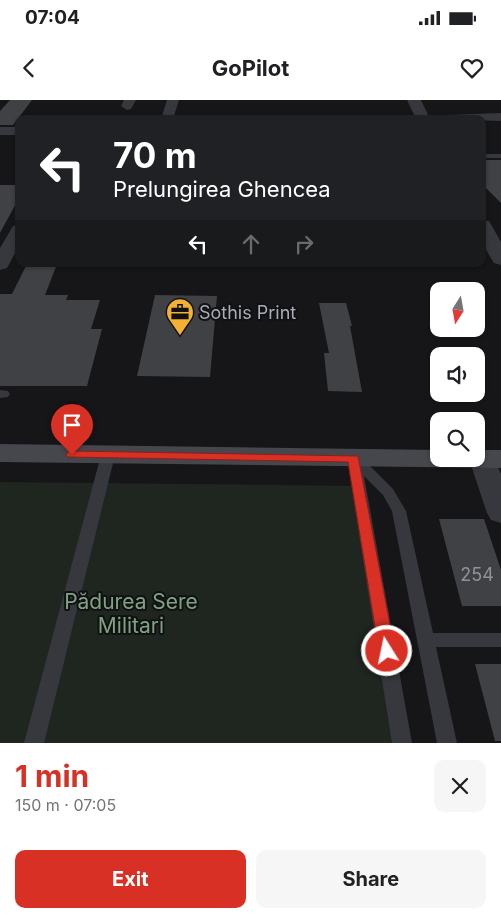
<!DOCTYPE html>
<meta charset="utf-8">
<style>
body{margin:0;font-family:Inter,sans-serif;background:#f6f6f6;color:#202124;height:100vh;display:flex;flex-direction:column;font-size:19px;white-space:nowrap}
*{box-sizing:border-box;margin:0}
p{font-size:16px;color:#757577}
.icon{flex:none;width:28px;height:28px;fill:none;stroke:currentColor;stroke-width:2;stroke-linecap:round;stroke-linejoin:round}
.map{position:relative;height:643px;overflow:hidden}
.drawer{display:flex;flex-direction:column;background:#fff;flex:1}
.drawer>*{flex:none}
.top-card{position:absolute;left:15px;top:15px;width:471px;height:152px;border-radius:10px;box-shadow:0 1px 4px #0004;background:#202124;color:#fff;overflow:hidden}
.needle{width:32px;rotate:191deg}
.buttons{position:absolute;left:430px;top:182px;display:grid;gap:10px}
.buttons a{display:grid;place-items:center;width:55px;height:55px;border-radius:10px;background:#fff;box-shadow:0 1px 4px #0004;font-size:25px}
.pin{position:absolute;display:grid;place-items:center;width:42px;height:42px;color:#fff;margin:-51px -21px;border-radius:50% 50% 50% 0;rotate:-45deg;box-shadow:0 0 5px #0007}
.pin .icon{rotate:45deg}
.me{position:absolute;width:55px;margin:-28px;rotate:350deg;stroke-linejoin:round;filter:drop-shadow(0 0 4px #0008)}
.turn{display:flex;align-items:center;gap:18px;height:105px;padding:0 15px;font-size:22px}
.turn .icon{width:65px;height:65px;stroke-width:2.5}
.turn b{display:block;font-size:35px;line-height:42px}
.lanes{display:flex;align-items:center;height:48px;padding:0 15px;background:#0003;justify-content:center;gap:25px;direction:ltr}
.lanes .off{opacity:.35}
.round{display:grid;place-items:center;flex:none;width:52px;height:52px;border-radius:10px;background:#f6f6f6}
.head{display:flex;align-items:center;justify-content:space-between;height:85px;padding:0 15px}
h1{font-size:30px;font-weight:700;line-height:38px;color:#d93025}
.cta{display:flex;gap:10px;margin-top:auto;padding:10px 15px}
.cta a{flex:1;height:58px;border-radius:10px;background:#d93025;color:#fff;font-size:20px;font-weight:700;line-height:58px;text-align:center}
.cta a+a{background:#f6f6f6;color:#202124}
.status{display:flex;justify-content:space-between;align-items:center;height:35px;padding:0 25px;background:#fff;direction:ltr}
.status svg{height:14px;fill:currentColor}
header{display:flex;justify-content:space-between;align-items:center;height:65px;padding:0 15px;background:#fff;font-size:22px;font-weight:700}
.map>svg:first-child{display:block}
</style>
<div class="status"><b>07:04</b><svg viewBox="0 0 49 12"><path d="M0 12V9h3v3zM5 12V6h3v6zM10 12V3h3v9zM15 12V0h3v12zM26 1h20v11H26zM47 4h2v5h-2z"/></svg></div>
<header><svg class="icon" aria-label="back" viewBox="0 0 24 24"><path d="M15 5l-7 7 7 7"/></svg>GoPilot<svg class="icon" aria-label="heart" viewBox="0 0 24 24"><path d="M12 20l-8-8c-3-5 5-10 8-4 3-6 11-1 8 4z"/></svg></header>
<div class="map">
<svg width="501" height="643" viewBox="0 0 501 643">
<rect width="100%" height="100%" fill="#161618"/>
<path fill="#1e261f" d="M 0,382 L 365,386 L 411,643 L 0,643 Z"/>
<path fill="#404145" d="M 10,0 L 32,0 L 13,25 L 0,25 L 0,11 Z
M 482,60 L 501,60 L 501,103 L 482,84 Z
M 0,85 L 19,85 L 19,98 L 0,133 Z
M 27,164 L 57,164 L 45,195 L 68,195 L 66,200 L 100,200 L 91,229 L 102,229 L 87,286 L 0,286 L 0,194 L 12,194 Z
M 155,195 L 217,196 L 210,277 L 137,276 Z
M 319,203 L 346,203 L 352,226 L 350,226 L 362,292 L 328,291 L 324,253 L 329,253 Z
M 439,419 L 484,419 L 501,470 L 501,506 L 462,506 Z
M 475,564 L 501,564 L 501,641 L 495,641 Z"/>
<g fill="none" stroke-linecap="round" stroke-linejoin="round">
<path fill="#37383d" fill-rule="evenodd" d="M 482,54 L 501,54 L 501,58 L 482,58 Z
M 0,290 L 8,291 L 10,294 L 8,297 L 0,298 Z
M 108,351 L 115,355 L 44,643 L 24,643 L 101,355 Z
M 354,354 L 359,355 L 393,389 L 406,411 L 433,533 L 501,533 L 501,547 L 436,547 L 457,643 L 437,643 L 392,411 L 383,395 L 364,376 L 412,643 L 392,643 L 347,358 Z"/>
<path fill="#37383d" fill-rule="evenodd" d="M 124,0 L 136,0 L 131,9 L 127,10 L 121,6 Z
M 167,0 L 179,0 L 173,19 L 161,19 Z
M 501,13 L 501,21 L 440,19 L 446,15 Z
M 0,27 L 19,27 L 19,35 L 0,35 Z
M 19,125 L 19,146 L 7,168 L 0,170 L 0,148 L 13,126 Z
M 482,351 L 491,353 L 501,374 L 501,423 L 491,420 L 487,413 L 469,359 L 476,359 L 476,352 Z"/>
<path fill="#37383d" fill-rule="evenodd" d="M 407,0 L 421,0 L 430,19 L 416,19 Z
M 482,120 L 489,121 L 501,142 L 501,165 L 494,163 L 482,143 Z"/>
<path fill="#45474d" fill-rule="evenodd" d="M 0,344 L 439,350 L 439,359 L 476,359 L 476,350 L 501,350 L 501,368 L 0,362 Z"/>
</g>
<path fill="#d93025" stroke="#8d1f18" d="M 72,351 L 358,356 L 395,551 L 392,556 L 387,558 L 381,556 L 379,551 L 348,362 L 68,357 L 66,355 L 68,352 Z"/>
<defs>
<g id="office-pin" transform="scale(1.4375)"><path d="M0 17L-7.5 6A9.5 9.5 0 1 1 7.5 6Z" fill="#f2b134" stroke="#111113"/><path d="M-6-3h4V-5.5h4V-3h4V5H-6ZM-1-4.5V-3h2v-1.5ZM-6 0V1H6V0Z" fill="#111"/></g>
</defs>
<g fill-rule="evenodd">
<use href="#office-pin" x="180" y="212"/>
</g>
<g text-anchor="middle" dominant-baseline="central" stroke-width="4" stroke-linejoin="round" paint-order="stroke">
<g font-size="18" fill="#a8adb8" stroke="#111113" text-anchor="start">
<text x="199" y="212">Sothis Print</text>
</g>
<g font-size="18" fill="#8e929b">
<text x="477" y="474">254</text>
</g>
<g font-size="21" fill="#7fa381" stroke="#111113">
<text x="131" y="501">Pădurea Sere<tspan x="131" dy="24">Militari</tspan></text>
</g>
</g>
</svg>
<div class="buttons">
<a><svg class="needle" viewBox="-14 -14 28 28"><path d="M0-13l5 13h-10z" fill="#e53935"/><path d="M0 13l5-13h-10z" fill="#757577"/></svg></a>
<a><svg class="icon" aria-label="sound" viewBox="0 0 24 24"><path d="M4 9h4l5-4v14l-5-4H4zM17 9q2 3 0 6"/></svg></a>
<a><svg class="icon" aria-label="search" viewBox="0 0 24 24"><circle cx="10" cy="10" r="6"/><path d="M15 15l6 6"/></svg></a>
</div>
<div class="pin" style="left:72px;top:355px;background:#d93025"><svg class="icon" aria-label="arrive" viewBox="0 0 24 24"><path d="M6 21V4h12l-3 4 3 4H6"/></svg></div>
<svg class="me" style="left:387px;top:551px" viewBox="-20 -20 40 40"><circle r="17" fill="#d93025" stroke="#fff" stroke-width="3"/><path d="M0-11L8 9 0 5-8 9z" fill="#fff"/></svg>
<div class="top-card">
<div class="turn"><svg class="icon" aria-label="left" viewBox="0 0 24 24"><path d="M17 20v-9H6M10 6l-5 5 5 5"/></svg><div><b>70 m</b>Prelungirea Ghencea</div></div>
<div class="lanes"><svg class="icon" aria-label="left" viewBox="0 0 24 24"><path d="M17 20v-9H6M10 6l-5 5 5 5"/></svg><svg class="icon off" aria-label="ahead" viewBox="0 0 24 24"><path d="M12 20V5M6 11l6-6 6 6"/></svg><svg class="icon off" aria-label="right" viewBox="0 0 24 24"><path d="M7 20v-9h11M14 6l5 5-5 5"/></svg></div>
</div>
</div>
<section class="drawer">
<div class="head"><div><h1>1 min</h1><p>150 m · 07:05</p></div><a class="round"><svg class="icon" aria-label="close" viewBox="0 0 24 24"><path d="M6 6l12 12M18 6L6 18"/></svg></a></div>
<div class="cta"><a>Exit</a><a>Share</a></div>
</section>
